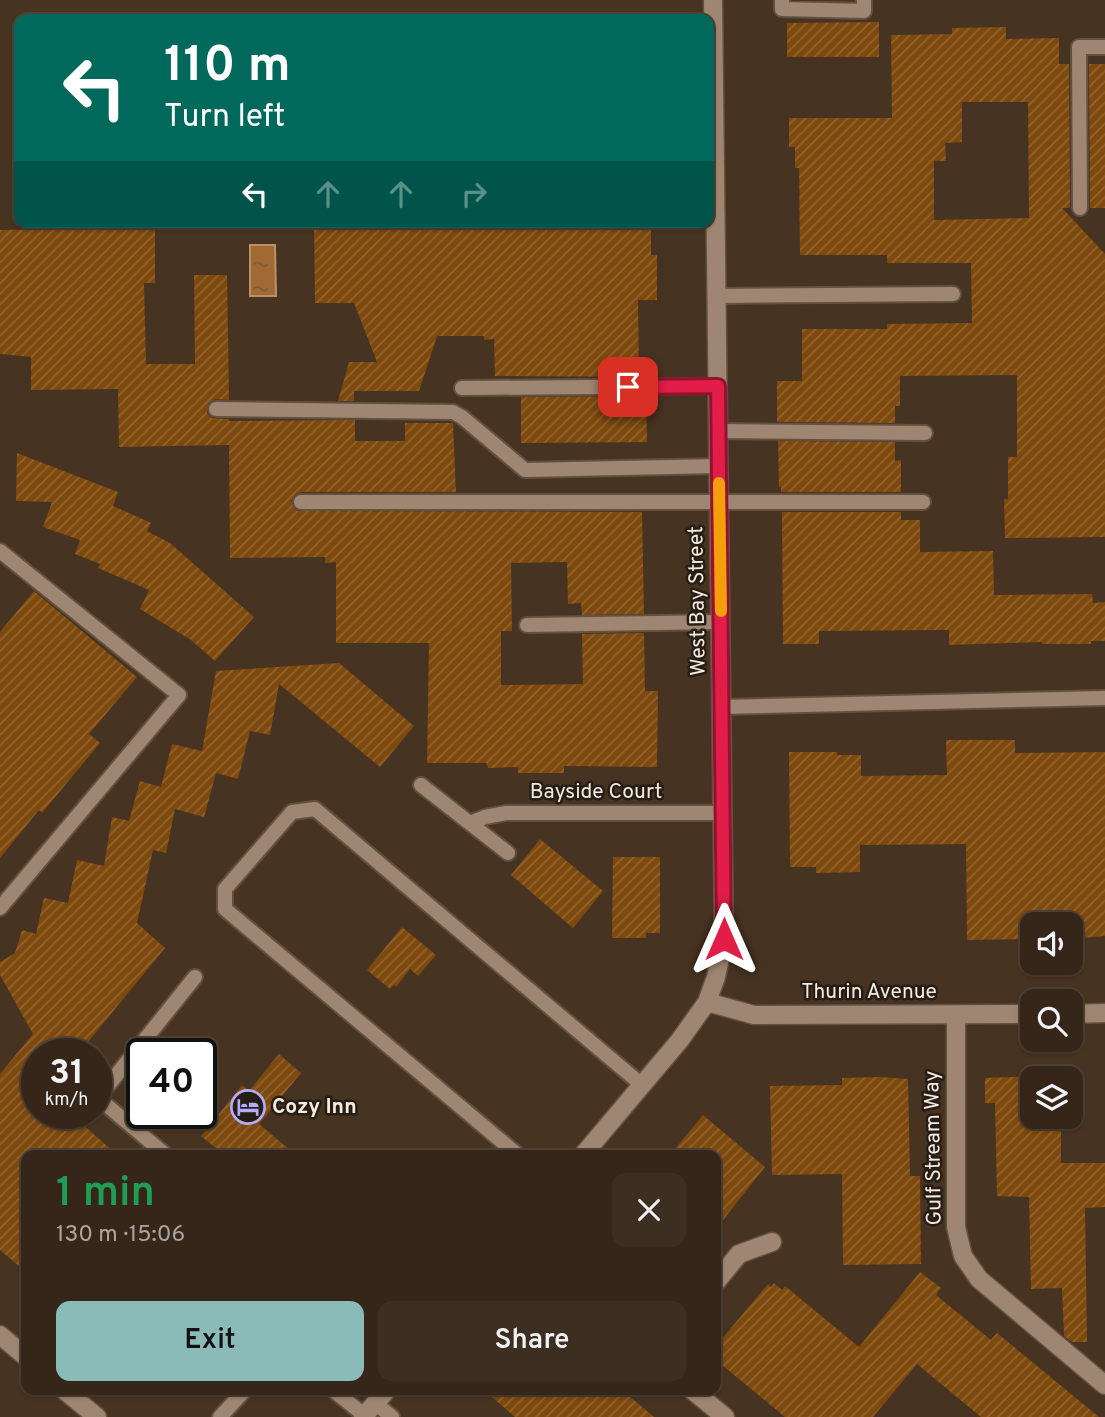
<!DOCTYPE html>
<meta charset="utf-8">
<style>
body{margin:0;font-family:Overpass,sans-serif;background:#3d2e22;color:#f1f3f6;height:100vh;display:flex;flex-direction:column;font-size:26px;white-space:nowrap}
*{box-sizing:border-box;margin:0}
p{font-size:23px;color:#aaa5a2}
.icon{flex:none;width:38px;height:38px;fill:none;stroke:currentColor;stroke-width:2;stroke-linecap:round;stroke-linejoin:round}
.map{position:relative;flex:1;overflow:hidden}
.sheet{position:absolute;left:21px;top:1150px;width:700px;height:245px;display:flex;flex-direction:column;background:#352619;border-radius:14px;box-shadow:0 2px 5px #0004,0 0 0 2px #4f4338}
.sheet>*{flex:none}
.hud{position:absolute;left:14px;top:14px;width:700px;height:214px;border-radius:14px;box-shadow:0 2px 5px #0004,0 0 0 2px #4f4338;background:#00695c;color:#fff;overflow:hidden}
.fabs{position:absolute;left:1020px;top:912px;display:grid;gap:14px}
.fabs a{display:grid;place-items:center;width:63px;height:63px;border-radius:14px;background:#352619;box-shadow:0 2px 5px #0004,0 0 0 2px #4f4338;font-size:35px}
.speed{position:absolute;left:21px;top:1038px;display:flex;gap:14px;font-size:35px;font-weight:700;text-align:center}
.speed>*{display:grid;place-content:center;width:91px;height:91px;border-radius:50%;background:#352619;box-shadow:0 2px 5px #0004,0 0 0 2px #4f4338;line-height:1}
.speed small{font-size:18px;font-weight:400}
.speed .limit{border:4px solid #111;border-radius:10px;background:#fff;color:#111}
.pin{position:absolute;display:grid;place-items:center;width:60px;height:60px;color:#fff;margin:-30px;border-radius:14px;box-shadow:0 4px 10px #0006}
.me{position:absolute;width:77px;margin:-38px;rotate:0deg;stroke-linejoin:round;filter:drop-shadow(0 0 5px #0008)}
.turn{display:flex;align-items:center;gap:24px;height:147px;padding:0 35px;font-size:32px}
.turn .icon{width:91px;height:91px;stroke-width:2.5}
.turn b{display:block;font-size:49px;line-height:60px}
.lanes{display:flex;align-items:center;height:66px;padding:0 35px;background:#0003;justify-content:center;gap:35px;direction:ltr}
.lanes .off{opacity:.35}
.round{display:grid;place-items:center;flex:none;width:74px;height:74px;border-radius:14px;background:#3d2e22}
.head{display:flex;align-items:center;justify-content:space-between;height:119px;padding:0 35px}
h1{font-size:42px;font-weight:600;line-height:52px;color:#1e9e55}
.button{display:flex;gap:14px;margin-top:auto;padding:14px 35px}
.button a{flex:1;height:80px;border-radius:14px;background:#8bbbb9;color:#111;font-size:28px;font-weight:600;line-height:80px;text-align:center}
.button a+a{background:#3d2e22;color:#f1f3f6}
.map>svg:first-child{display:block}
</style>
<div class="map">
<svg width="1105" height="1417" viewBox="0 0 1105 1417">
<defs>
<pattern id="water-ripples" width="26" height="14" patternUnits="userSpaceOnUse" patternTransform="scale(1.75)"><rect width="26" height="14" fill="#a16a35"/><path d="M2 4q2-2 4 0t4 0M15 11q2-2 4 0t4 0" fill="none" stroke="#7a5a3b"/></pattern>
<pattern id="building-hatch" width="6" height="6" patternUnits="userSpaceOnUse" patternTransform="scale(1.75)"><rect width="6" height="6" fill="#7e490d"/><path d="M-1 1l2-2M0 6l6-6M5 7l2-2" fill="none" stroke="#916330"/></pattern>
</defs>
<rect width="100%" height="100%" fill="#473321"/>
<path fill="url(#water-ripples)" stroke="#bb9068" stroke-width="2" d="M 250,245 L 275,245 L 276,296 L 250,296 Z"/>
<path fill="url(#building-hatch)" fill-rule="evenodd" d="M 879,22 L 879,57 L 787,57 L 787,23 Z
M 1006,27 L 1006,39 L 1059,38 L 1059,64 L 1069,64 L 1070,208 L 1062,208 L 1105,254 L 1105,537 L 1005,538 L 1004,499 L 1008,499 L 1008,457 L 1017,457 L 1017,375 L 900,376 L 900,406 L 895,406 L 895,423 L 777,422 L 777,381 L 802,381 L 802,329 L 887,329 L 887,324 L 972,323 L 971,263 L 887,263 L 887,255 L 800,255 L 799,168 L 795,168 L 795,147 L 789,147 L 789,118 L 892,118 L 891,35 L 952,34 L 952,28 ZM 962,102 L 1028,102 L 1029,218 L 934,220 L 934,161 L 946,161 L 945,143 L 962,142 Z
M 1089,64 L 1105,64 L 1105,208 L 1090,208 Z
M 314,222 L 646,222 L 646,228 L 651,228 L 651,255 L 657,255 L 657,300 L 638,300 L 639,377 L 495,376 L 494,339 L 484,340 L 484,336 L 437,336 L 419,391 L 354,391 L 354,401 L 338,401 L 349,362 L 377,362 L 354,303 L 315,303 Z
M 107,226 L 155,226 L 155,283 L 144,283 L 146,364 L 195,364 L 194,275 L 227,275 L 229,400 L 215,399 L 208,404 L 207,413 L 212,418 L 229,419 L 229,421 L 355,420 L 355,441 L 405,441 L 405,423 L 453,423 L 456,492 L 301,492 L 296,494 L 291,501 L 297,511 L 642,512 L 644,614 L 582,615 L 581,603 L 568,604 L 567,562 L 511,563 L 512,631 L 501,631 L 501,685 L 583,684 L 582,634 L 644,633 L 645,691 L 658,691 L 657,767 L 564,766 L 564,773 L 518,773 L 518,767 L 488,768 L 486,763 L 427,763 L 429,643 L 336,643 L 336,562 L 325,563 L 325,557 L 230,558 L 229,445 L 119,447 L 118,389 L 31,390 L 31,357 L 0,354 L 0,230 L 107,229 Z
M 646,396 L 647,442 L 521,443 L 521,397 Z
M 778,441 L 895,442 L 895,461 L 901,460 L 901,492 L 781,492 L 781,487 L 779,487 Z
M 17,453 L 118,492 L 113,506 L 151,523 L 147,531 L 170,543 L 254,617 L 215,661 L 191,640 L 140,609 L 149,590 L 98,568 L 100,564 L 75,554 L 80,540 L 43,527 L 52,502 L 16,501 Z
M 782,512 L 901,512 L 901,520 L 920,520 L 920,552 L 993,551 L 994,595 L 1092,594 L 1093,603 L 1105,602 L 1105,641 L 1091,641 L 1091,644 L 1042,644 L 1042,642 L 949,645 L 949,630 L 819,631 L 819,644 L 783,644 Z
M 34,591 L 137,677 L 89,734 L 100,743 L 42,813 L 39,810 L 0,858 L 0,632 Z
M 339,663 L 414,726 L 380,767 L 279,684 L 270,735 L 250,731 L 238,779 L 216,773 L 204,817 L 175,809 L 166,853 L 153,850 L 137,923 L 165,948 L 78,1054 L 37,1054 L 37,1113 L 70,1113 L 117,1155 L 26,1155 L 26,1272 L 0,1250 L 0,1074 L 33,1034 L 0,975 L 0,962 L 15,953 L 22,930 L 36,934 L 44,898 L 68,903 L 77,860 L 104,866 L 112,817 L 129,821 L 140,781 L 161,787 L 172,744 L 202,751 L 216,671 Z
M 946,740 L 1015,740 L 1015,753 L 1105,752 L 1105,936 L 1071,939 L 1071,924 L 1032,924 L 1032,939 L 967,940 L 966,844 L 860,845 L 860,872 L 816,873 L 816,867 L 790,867 L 789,752 L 837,752 L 837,755 L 861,755 L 861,776 L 947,775 Z
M 540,839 L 603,891 L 573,928 L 511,875 Z
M 613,857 L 660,857 L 660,933 L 646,933 L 646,938 L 612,938 Z
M 402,927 L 436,955 L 418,976 L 410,969 L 396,987 L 394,985 L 390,989 L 367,970 Z
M 279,1054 L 301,1073 L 259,1124 L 296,1155 L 224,1155 L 201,1136 L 242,1085 L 249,1091 Z
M 1061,1075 L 1061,1078 L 1032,1078 L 1032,1116 L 1061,1116 L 1061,1163 L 1105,1163 L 1105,1207 L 1085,1208 L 1087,1342 L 1072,1342 L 1064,1336 L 1062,1288 L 1031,1289 L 1029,1197 L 997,1196 L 995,1103 L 985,1103 L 985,1078 Z
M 879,1077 L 908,1079 L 910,1176 L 920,1176 L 921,1264 L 843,1265 L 842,1174 L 772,1175 L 770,1086 L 842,1085 L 842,1078 Z
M 703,1115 L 765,1167 L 716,1229 L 716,1155 L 670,1155 Z
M 920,1272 L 941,1288 L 936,1295 L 991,1340 L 997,1333 L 1099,1417 L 981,1417 L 917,1364 L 873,1417 L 785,1417 L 716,1360 L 716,1346 L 768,1284 L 771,1287 L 774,1283 L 782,1290 L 785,1286 L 859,1347 Z
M 484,1390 L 622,1390 L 654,1417 L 515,1417 Z"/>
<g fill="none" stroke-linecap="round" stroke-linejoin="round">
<g stroke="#625041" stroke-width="18">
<path id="service" d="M 782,0 L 782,9 L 864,11 L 864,0
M 1080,208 L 1079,47 L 1105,47
M 716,296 L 953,294
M 462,388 L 717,386
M 216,409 L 453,412 L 462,417 L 525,470 L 719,466
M 718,431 L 925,433
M 301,502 L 923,502
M 0,551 L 179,695 L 0,908
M 527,625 L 721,622
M 722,707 L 1105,698
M 421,785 L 508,853
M 470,823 L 485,817 L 506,813 L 723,813
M 166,1155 L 98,1098 L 195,977
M 518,1155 L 225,909 L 225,889 L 292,812 L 315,809 L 642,1085
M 333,1390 L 364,1415
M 375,1403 L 392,1417
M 220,1417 L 245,1390"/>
</g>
<g stroke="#625041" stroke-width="21">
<path id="minor" d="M 956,1015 L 956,1227 L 963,1256 L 979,1279 L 1105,1385
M 716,1282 L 739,1254 L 772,1242
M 692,1390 L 725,1417"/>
</g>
<g stroke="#625041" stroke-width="21">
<path id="tertiary" d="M 707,1002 L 754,1015 L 1032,1014
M 1071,1014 L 1105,1013
M 583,1155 L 680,1040 L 707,1002 L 716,977 L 724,939 L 713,0
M 363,1417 L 387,1390"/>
</g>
<g stroke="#625041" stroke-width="21">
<path id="secondary" d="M 0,1335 L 26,1357
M 64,1390 L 97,1417"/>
</g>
<use href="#service" stroke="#9e8672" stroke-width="14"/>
<use href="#minor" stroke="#9e8672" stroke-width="18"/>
<use href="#tertiary" stroke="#9e8672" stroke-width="18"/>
<use href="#secondary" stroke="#9e8672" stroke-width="18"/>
</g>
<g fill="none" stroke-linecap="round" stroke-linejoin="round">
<g stroke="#92132f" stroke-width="18">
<path id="route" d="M 628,387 L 718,386 L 724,939"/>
</g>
<use href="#route" stroke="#e11d48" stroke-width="12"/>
<path stroke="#f59e0b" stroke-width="12" d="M 719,483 L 721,611"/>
</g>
<defs>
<g id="hotel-ring" transform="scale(1.75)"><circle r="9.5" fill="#261d15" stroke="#b3adf9" stroke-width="1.5"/><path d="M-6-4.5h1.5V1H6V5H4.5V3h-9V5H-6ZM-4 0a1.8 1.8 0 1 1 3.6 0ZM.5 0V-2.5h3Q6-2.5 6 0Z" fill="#b3adf9"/></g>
</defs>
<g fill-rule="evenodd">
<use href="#hotel-ring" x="248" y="1107"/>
</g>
<g text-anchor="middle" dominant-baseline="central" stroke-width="5" stroke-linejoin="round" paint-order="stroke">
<g font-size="21" fill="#f7eadf" stroke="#261d15">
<text transform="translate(698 601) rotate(-91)">West Bay Street</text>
<text x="596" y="792">Bayside Court</text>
<text x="869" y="992">Thurin Avenue</text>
<text transform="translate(934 1148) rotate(-91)">Gulf Stream Way</text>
</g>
<g font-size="21" font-weight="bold" fill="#f7eadf" stroke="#261d15" text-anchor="start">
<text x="272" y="1107">Cozy Inn</text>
</g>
</g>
</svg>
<div class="fabs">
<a><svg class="icon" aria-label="sound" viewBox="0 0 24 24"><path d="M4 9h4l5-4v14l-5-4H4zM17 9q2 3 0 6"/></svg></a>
<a><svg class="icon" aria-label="search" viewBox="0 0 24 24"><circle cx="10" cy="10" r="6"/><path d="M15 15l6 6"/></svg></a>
<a><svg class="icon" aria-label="layers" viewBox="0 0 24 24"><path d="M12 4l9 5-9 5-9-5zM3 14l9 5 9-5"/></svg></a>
</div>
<div class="speed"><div>31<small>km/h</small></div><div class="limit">40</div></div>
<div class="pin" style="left:628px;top:387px;background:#d93025"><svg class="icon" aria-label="arrive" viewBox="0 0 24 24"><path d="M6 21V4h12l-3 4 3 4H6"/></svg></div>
<svg class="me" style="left:724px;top:939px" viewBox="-20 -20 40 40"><path d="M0-17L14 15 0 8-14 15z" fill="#e11d48" stroke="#fff" stroke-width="4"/></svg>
<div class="hud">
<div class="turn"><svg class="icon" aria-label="left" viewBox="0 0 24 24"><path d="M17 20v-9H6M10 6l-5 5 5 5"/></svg><div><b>110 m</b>Turn left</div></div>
<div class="lanes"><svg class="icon" aria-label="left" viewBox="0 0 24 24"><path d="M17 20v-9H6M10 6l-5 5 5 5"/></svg><svg class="icon off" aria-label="ahead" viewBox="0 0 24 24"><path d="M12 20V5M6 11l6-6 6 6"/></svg><svg class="icon off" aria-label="ahead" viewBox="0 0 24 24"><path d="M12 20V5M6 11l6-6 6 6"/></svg><svg class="icon off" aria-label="right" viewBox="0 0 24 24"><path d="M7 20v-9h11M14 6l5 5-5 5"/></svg></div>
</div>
<section class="sheet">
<div class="head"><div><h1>1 min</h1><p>130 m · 15:06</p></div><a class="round"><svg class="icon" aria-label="close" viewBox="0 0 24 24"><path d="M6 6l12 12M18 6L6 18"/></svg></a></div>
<div class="button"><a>Exit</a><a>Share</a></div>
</section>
</div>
